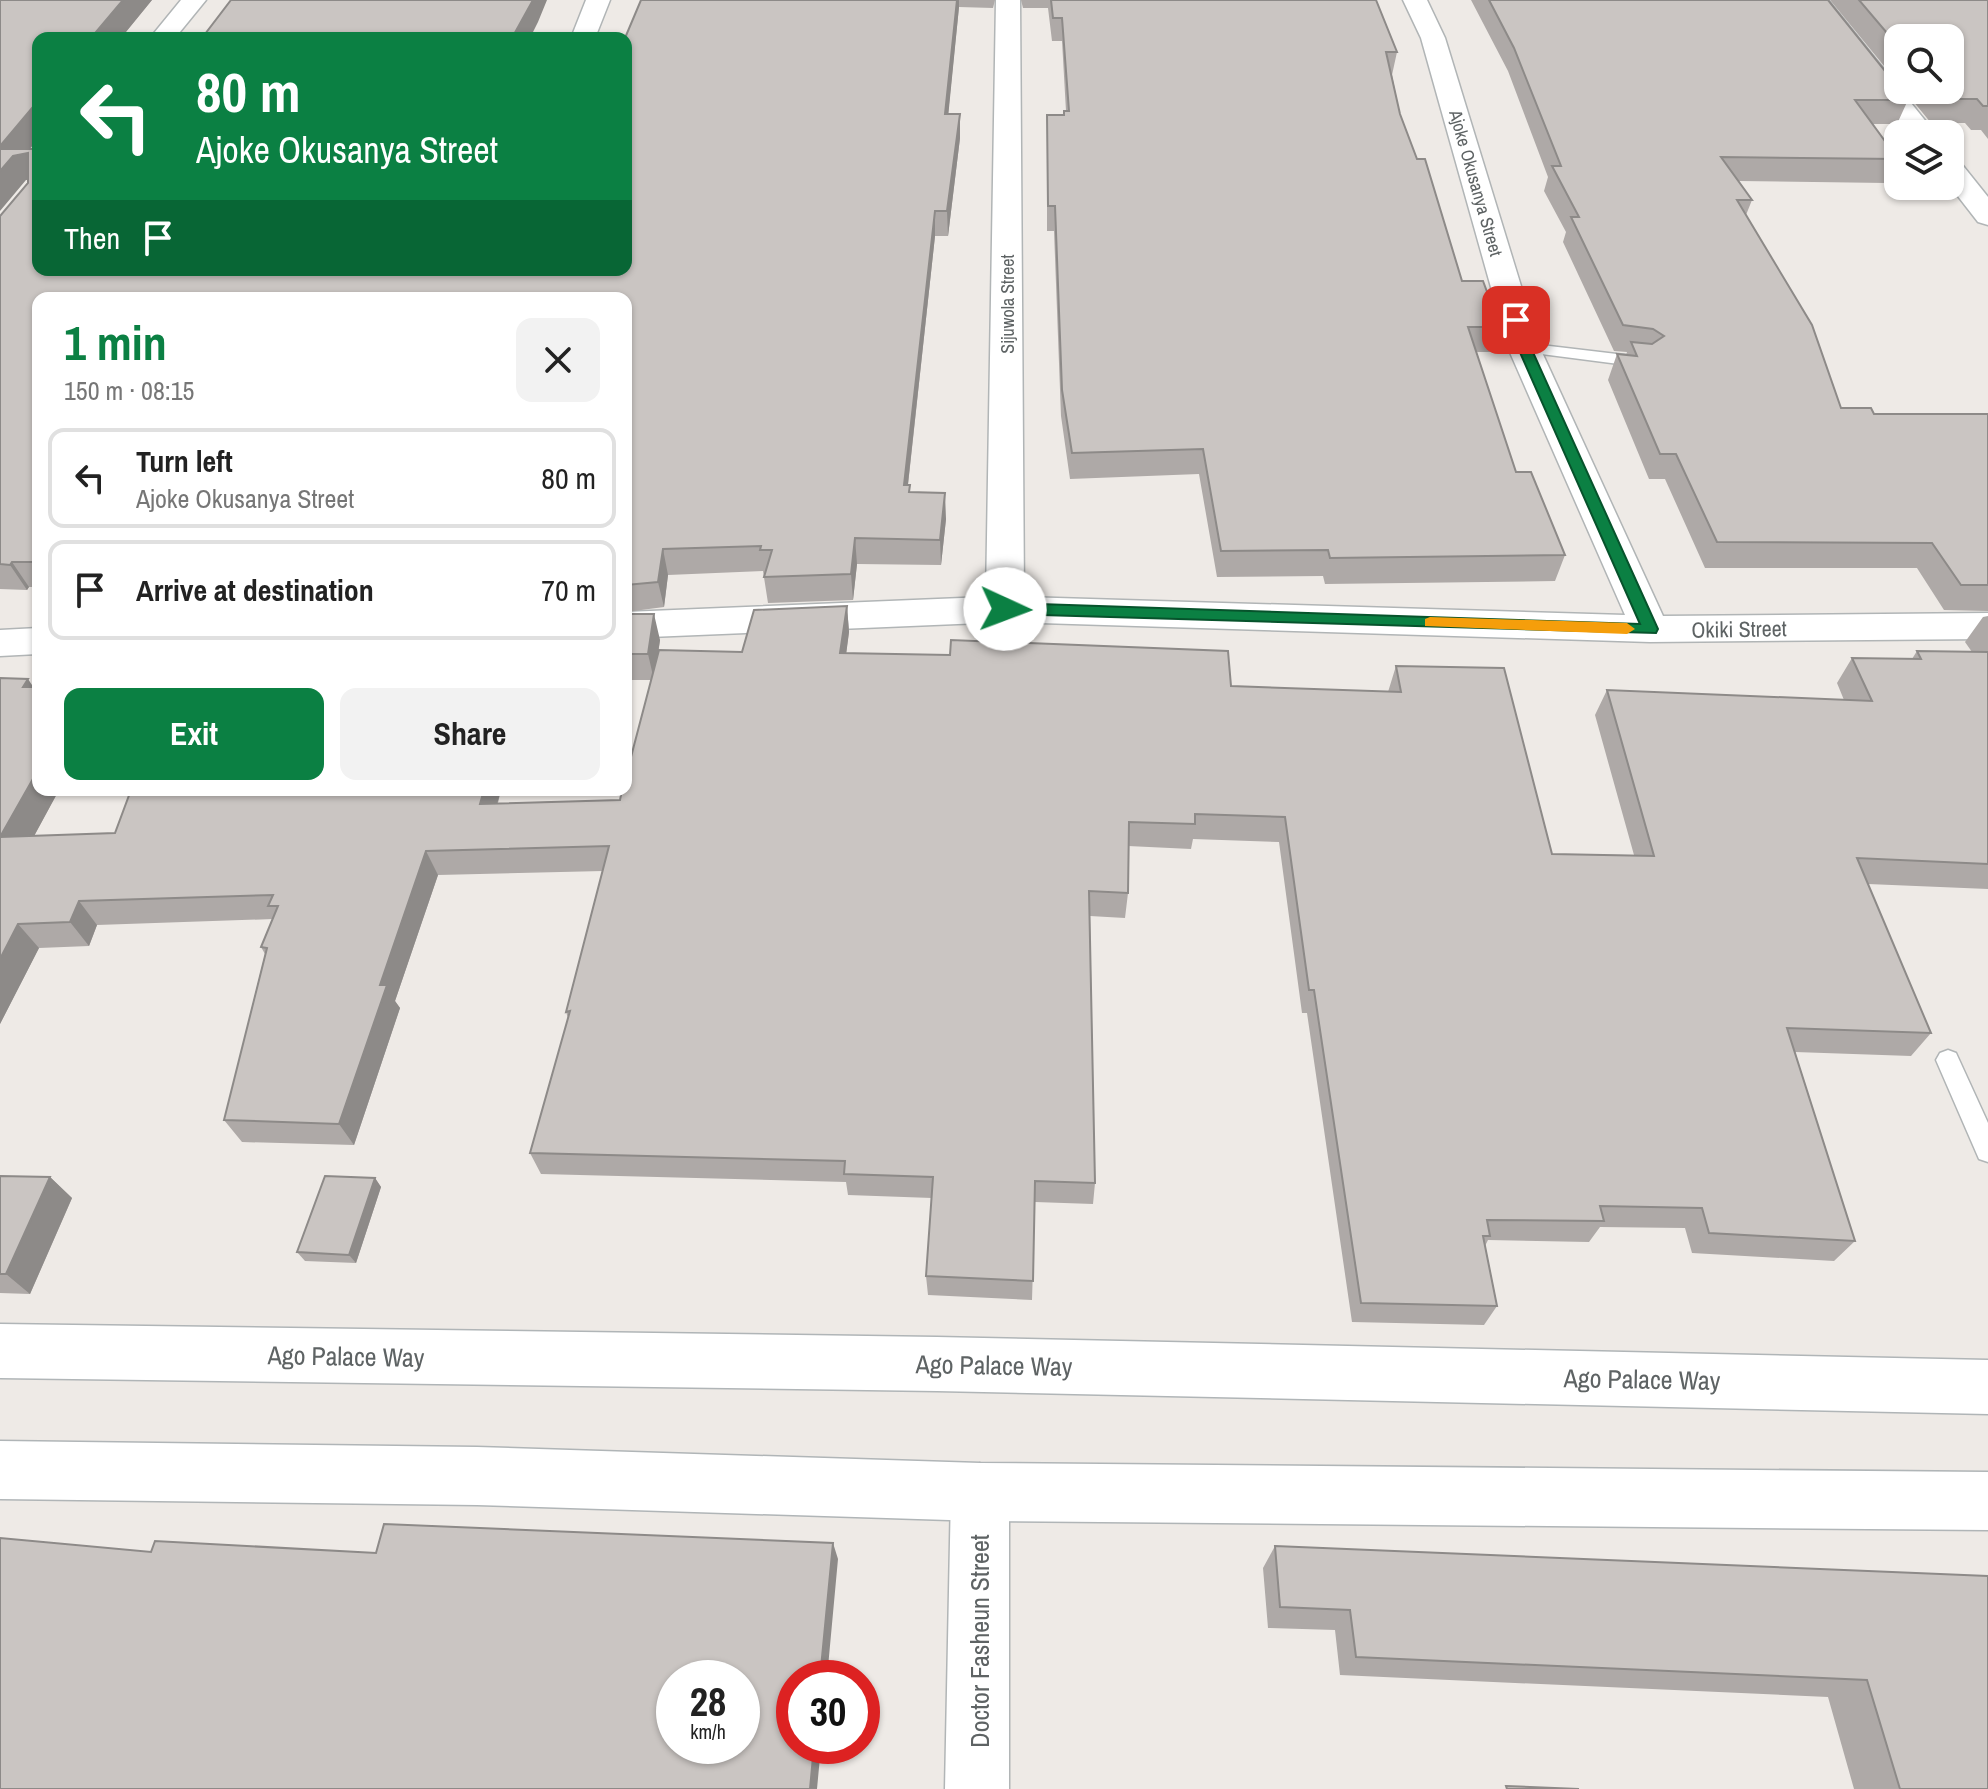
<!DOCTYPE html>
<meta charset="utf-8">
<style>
body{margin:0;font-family:"Archivo Narrow",sans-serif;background:#f2f2f2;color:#222;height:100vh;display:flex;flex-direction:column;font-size:30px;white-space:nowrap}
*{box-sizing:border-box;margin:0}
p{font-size:26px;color:#767676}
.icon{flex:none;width:44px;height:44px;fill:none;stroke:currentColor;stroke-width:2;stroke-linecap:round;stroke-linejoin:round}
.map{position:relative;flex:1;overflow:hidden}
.side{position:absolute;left:32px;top:292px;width:600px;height:504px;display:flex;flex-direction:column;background:#fff;border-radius:16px;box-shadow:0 2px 6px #0004}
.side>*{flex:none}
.guide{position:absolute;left:32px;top:32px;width:600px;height:244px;border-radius:16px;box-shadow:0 2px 6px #0004;background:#0b8043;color:#fff;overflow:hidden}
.controls{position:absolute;left:1884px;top:24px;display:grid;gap:16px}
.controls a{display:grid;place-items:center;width:80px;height:80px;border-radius:16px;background:#fff;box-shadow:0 2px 6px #0004;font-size:40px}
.speed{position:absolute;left:656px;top:1660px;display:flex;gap:16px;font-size:40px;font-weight:700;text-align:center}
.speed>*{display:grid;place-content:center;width:104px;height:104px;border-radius:50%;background:#fff;box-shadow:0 2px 6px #0004;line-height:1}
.speed small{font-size:20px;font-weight:400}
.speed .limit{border:12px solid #d22;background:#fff;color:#111}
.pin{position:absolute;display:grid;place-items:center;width:68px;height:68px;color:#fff;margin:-34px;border-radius:16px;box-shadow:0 4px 12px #0006}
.me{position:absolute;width:88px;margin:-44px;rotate:92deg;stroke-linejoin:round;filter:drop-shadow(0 0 6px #0008)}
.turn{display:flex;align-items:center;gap:28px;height:168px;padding:0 32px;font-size:36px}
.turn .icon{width:104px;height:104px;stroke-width:2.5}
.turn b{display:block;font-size:56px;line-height:68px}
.then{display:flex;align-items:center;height:76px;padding:0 32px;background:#0003;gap:16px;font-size:30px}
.round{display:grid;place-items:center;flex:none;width:84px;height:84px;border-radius:16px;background:#f2f2f2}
.head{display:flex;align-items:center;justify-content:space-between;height:136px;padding:0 32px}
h1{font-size:48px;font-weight:700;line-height:60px;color:#0b8043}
.button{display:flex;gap:16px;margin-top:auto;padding:16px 32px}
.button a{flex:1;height:92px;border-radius:16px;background:#0b8043;color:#fff;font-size:32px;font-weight:700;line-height:92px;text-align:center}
.button a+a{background:#f2f2f2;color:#222}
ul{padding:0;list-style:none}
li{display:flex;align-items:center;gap:24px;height:100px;margin:0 16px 12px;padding:0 16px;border:4px solid #e0e0e0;border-radius:16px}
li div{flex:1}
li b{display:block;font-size:30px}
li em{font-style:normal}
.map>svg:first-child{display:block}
</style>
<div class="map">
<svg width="1988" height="1789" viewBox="0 0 1988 1789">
<rect width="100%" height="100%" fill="#eeeae6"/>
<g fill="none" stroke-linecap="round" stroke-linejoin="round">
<g stroke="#b1b5b6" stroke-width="3">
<path id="service" d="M 1524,343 L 1642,357 L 1650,362 L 1642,367 L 1518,351 L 1518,345 Z
M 1948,1050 L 1956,1053 L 1988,1123 L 1988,1162 L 1979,1159 L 1936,1060 L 1940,1053 Z"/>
</g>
<g stroke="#b1b5b6" stroke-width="3">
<path id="minor" d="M 181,0 L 206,0 L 175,38 L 150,38 Z
M 586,0 L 610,0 L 595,38 L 571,38 Z
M 996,0 L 1020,0 L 1024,597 L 1625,615 L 1508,348 L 1421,38 L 1403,0 L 1427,0 L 1445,38 L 1540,348 L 1663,616 L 1988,613 L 1988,639 L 1650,642 L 1005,622 L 626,638 L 626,612 L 986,597 Z
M 1804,0 L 1828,0 L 1936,134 L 1909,134 Z
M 1950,160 L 1960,162 L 1988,197 L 1988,225 L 1978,222 L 1950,186 Z
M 478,270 L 508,270 L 497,298 L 467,298 Z
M 38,628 L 38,654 L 0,656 L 0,630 Z
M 980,1463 L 1000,1472 L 1009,1492 L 1009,1789 L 945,1789 L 951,1492 L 960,1472 Z"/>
</g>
<g stroke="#b0b5b7" stroke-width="3">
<path id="secondary" d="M 0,1324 L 937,1337 L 1988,1360 L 1988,1414 L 937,1391 L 0,1378 Z
M 0,1441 L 477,1447 L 980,1463 L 1988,1472 L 1988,1530 L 980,1521 L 477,1505 L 0,1499 Z"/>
</g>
<use href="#service" fill="#fff" fill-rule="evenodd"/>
<use href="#minor" fill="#fff" fill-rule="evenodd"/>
<use href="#secondary" fill="#fff" fill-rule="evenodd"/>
</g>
<path fill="#aea9a7" d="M 0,0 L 152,0 L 121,38 L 38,38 L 38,139 L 30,149 L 38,270 L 475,270 L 474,275 L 492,275 L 626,270 L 641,0 L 995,0 L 993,8 L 959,7 L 948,114 L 960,114 L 960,138 L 948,236 L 935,236 L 908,485 L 910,485 L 910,492 L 946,519 L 941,565 L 857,564 L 853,600 L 768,603 L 763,571 L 668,575 L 664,607 L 626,612 L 626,298 L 38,298 L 38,587 L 29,587 L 27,590 L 0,589 L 0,216 L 28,183 L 28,180 L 26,180 Z
M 1021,0 L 1376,0 L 1397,52 L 1392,75 L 1400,114 L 1462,281 L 1500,327 L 1493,352 L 1476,352 L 1516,472 L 1565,555 L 1555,581 L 1325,584 L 1323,576 L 1217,577 L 1199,474 L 1070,479 L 1061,416 L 1054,231 L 1047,231 L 1047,115 L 1064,115 L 1066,111 L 1062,41 L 1052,41 L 1048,8 L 1023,8 Z
M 1471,0 L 1828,0 L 1908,100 L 1897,124 L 1872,124 L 1898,158 L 1886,183 L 1739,181 L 1752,200 L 1746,215 L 1841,408 L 1874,414 L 1988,414 L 1988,611 L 1944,610 L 1917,568 L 1705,568 L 1665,479 L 1649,479 L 1608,380 L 1617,354 L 1626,355 L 1627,352 L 1614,351 L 1563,242 L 1566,232 L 1544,191 L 1548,177 L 1508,71 Z
M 1830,0 L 1988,0 L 1988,139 L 1981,130 L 1971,130 L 1965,123 L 1931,123 L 1904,90 L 1950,90 L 1898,38 L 1898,83 Z
M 847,606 L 849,632 L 846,653 L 1231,686 L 1388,692 L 1396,666 L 1552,854 L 1634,855 L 1595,715 L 1607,690 L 1844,700 L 1837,683 L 1852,658 L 1912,659 L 1917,651 L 1972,652 L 1965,642 L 1983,617 L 1988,616 L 1988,889 L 1868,884 L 1931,1033 L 1911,1056 L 1795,1052 L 1855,1241 L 1834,1261 L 1692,1253 L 1685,1228 L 1600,1227 L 1589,1242 L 1488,1240 L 1485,1246 L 1497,1306 L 1484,1325 L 1352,1322 L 1307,1013 L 1302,1013 L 1279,842 L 1193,839 L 1191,849 L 1128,846 L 1128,893 L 1125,918 L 1090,916 L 1095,1183 L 1093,1204 L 1035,1202 L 1032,1300 L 928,1295 L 926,1276 L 932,1198 L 848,1195 L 846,1182 L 541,1174 L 530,1153 L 568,1018 L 566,1012 L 603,871 L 438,875 L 395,1001 L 400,1008 L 354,1145 L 242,1142 L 224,1120 L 265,954 L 261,947 L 273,919 L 97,925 L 89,946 L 39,948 L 0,1024 L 0,678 L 38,790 L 59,790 L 34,836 L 115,833 L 131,790 L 501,790 L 498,803 L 620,800 L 651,680 L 626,680 L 626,614 L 660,640 L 658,654 L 742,652 Z
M 0,1176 L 50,1177 L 72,1198 L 30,1294 L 0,1293 Z
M 375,1178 L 381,1187 L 356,1263 L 305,1261 L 297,1252 Z
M 1275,1546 L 1988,1576 L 1988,1789 L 1854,1789 L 1828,1697 L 1340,1675 L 1335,1630 L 1268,1628 L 1263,1568 Z"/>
<path fill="#8d8a88" d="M 123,0 L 152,0 L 121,38 L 91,38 Z
M 533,0 L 547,0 L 538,22 L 530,38 L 512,38 Z
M 957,0 L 959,0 L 959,7 L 946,138 L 945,114 Z
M 38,101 L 38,139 L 26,153 L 28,153 L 38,178 L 26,180 L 0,211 L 0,146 Z
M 960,114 L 960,138 L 948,236 L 947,211 Z
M 935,211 L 935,236 L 905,511 L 904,485 Z
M 459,270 L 475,270 L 465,298 L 457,274 Z
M 945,493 L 946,519 L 941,565 L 940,540 Z
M 855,538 L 857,564 L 853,600 L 851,574 Z
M 663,549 L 668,575 L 664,607 L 658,582 Z
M 12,562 L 29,587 L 27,590 L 10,565 Z
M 847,606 L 849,632 L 843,679 L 840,653 Z
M 654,614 L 660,640 L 654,680 L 648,654 Z
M 28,679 L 38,694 L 23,687 Z
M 38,770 L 38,790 L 59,790 L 20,862 L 0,838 Z
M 484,790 L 501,790 L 490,829 L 480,804 Z
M 426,851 L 438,875 L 395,1001 L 400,1008 L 354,1145 L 339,1124 L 380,985 Z
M 79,901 L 97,925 L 89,946 L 70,922 Z
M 18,924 L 39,948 L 0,1024 L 0,959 Z
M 50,1177 L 72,1198 L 30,1294 L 6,1274 Z
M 375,1178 L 381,1187 L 356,1263 L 349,1255 Z
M 833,1543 L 838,1559 L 827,1678 L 820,1678 Z
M 814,1746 L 821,1746 L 817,1789 L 810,1789 Z"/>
<path fill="#cac5c2" stroke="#8d8a88" stroke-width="2" fill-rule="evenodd" d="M 0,0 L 123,0 L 91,38 L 38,38 L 38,101 L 0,146 Z
M 231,0 L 533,0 L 512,38 L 202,38 Z
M 641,0 L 957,0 L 945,114 L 960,114 L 947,211 L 935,211 L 904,485 L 910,485 L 909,492 L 945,493 L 940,540 L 855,538 L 851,574 L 764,577 L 772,550 L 760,550 L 761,546 L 663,549 L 658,582 L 626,585 L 626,298 L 38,298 L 38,562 L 12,562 L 10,565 L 0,564 L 0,216 L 28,183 L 28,153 L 13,156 L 0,171 L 0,149 L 38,149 L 38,270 L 459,270 L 457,274 L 492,275 L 494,270 L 626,270 L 625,38 Z
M 1051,0 L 1376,0 L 1397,52 L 1386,52 L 1400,114 L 1417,159 L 1425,159 L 1462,281 L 1483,281 L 1500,327 L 1468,327 L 1516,472 L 1531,472 L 1565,555 L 1330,558 L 1328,550 L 1221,551 L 1203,449 L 1072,453 L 1062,390 L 1055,206 L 1048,206 L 1047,115 L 1064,115 L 1064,111 L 1069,111 L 1062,18 L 1053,18 Z
M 1489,0 L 1828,0 L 1898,87 L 1898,90 L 1900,90 L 1908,100 L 1855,100 L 1898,159 L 1721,157 L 1752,200 L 1737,200 L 1812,325 L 1841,408 L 1871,408 L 1874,414 L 1988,414 L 1988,585 L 1961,585 L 1932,543 L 1717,542 L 1676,454 L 1660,454 L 1617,354 L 1637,356 L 1631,342 L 1652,344 L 1664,336 L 1653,329 L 1623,325 L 1571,217 L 1579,217 L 1552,166 L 1561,166 L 1514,48 Z
M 1859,0 L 1988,0 L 1988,106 L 1983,106 L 1977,99 L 1943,99 L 1935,90 L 1950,90 L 1950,38 L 1898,38 L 1898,46 Z
M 847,606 L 840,653 L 950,655 L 951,640 L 1228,651 L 1231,686 L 1401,692 L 1396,666 L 1504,668 L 1552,854 L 1654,856 L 1607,690 L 1872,701 L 1852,658 L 1921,659 L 1917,651 L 1988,652 L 1988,864 L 1857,858 L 1931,1033 L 1787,1028 L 1855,1241 L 1709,1233 L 1702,1208 L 1600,1206 L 1604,1221 L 1487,1220 L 1490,1236 L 1483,1236 L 1497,1306 L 1361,1303 L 1314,990 L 1309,990 L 1285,817 L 1195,814 L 1195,824 L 1129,822 L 1128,893 L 1089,891 L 1095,1183 L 1035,1181 L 1033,1281 L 926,1276 L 933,1177 L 844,1174 L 845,1161 L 530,1153 L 570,1011 L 566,1012 L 609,846 L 426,851 L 380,985 L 387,985 L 339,1124 L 224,1120 L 267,948 L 261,947 L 278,906 L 268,906 L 273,895 L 79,901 L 70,922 L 18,924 L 0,959 L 0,837 L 115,833 L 131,790 L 484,790 L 480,804 L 620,800 L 622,790 L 626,790 L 626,776 L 659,650 L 742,652 L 754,610 Z
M 626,614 L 654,614 L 648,654 L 626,654 Z
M 0,678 L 28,679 L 23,687 L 38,687 L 38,770 L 0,837 Z
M 0,1176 L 50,1177 L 6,1274 L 0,1274 Z
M 325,1176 L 375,1178 L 349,1255 L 297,1252 Z
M 384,1524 L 833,1543 L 820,1678 L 794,1678 L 794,1746 L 814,1746 L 810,1789 L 0,1789 L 0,1538 L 151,1552 L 155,1541 L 376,1553 ZM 674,1678 L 742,1678 L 742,1746 L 674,1746 Z
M 1275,1546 L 1988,1576 L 1988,1789 L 1900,1789 L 1867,1680 L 1356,1657 L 1350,1610 L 1280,1607 Z
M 1506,1786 L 1579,1789 L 1507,1789 Z"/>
<path fill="#0b8043" stroke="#07532c" stroke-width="2" d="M 1511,317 L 1522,320 L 1531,348 L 1658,629 L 1656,633 L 1005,614 L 997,609 L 1005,603 L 1640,624 L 1518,348 Z"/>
<path fill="#f59e0b" d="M 1430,617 L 1627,623 L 1635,629 L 1627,634 L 1425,626 L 1425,619 Z"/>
<g text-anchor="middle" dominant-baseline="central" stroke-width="6" stroke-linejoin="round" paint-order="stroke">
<g font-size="18" fill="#5e6364" stroke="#fff">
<text transform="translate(1476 183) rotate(74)">Ajoke Okusanya Street</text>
<text transform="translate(1007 304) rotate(-90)">Sijuwola Street</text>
</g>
<g font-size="22" fill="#5e6364" stroke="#fff">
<text transform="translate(1739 629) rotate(-1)">Okiki Street</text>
</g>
<g font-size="26" fill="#5e6364" stroke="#fff">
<text transform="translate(346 1356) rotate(1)">Ago Palace Way</text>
<text transform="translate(994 1365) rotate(1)">Ago Palace Way</text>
<text transform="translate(1642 1379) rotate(1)">Ago Palace Way</text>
<text transform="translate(979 1641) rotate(-90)">Doctor Fasheun Street</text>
</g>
</g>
</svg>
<div class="controls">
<a><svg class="icon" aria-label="search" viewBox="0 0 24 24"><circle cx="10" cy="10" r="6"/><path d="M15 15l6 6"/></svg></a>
<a><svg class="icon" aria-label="layers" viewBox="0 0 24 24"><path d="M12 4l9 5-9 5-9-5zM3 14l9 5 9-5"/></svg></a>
</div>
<div class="speed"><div>28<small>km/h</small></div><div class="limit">30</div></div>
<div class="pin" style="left:1516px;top:320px;background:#d93025"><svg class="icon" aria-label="arrive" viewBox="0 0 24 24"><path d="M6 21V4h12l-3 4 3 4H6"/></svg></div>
<svg class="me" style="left:1005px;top:609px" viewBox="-20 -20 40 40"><circle r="19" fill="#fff"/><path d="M0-13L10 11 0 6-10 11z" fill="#0b8043"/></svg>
<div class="guide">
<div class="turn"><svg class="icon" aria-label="left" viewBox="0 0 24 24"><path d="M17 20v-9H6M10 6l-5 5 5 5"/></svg><div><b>80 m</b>Ajoke Okusanya Street</div></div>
<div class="then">Then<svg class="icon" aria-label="arrive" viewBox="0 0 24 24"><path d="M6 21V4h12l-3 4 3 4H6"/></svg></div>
</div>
<section class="side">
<div class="head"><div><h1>1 min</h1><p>150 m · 08:15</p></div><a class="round"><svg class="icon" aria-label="close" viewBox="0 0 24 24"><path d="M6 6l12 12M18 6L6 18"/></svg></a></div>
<ul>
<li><svg class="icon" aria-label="left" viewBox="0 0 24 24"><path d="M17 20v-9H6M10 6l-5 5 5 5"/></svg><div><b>Turn left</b><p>Ajoke Okusanya Street</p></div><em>80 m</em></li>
<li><svg class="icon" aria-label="arrive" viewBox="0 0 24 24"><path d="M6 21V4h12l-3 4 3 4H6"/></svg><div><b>Arrive at destination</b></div><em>70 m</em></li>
</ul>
<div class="button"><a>Exit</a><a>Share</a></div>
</section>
</div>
